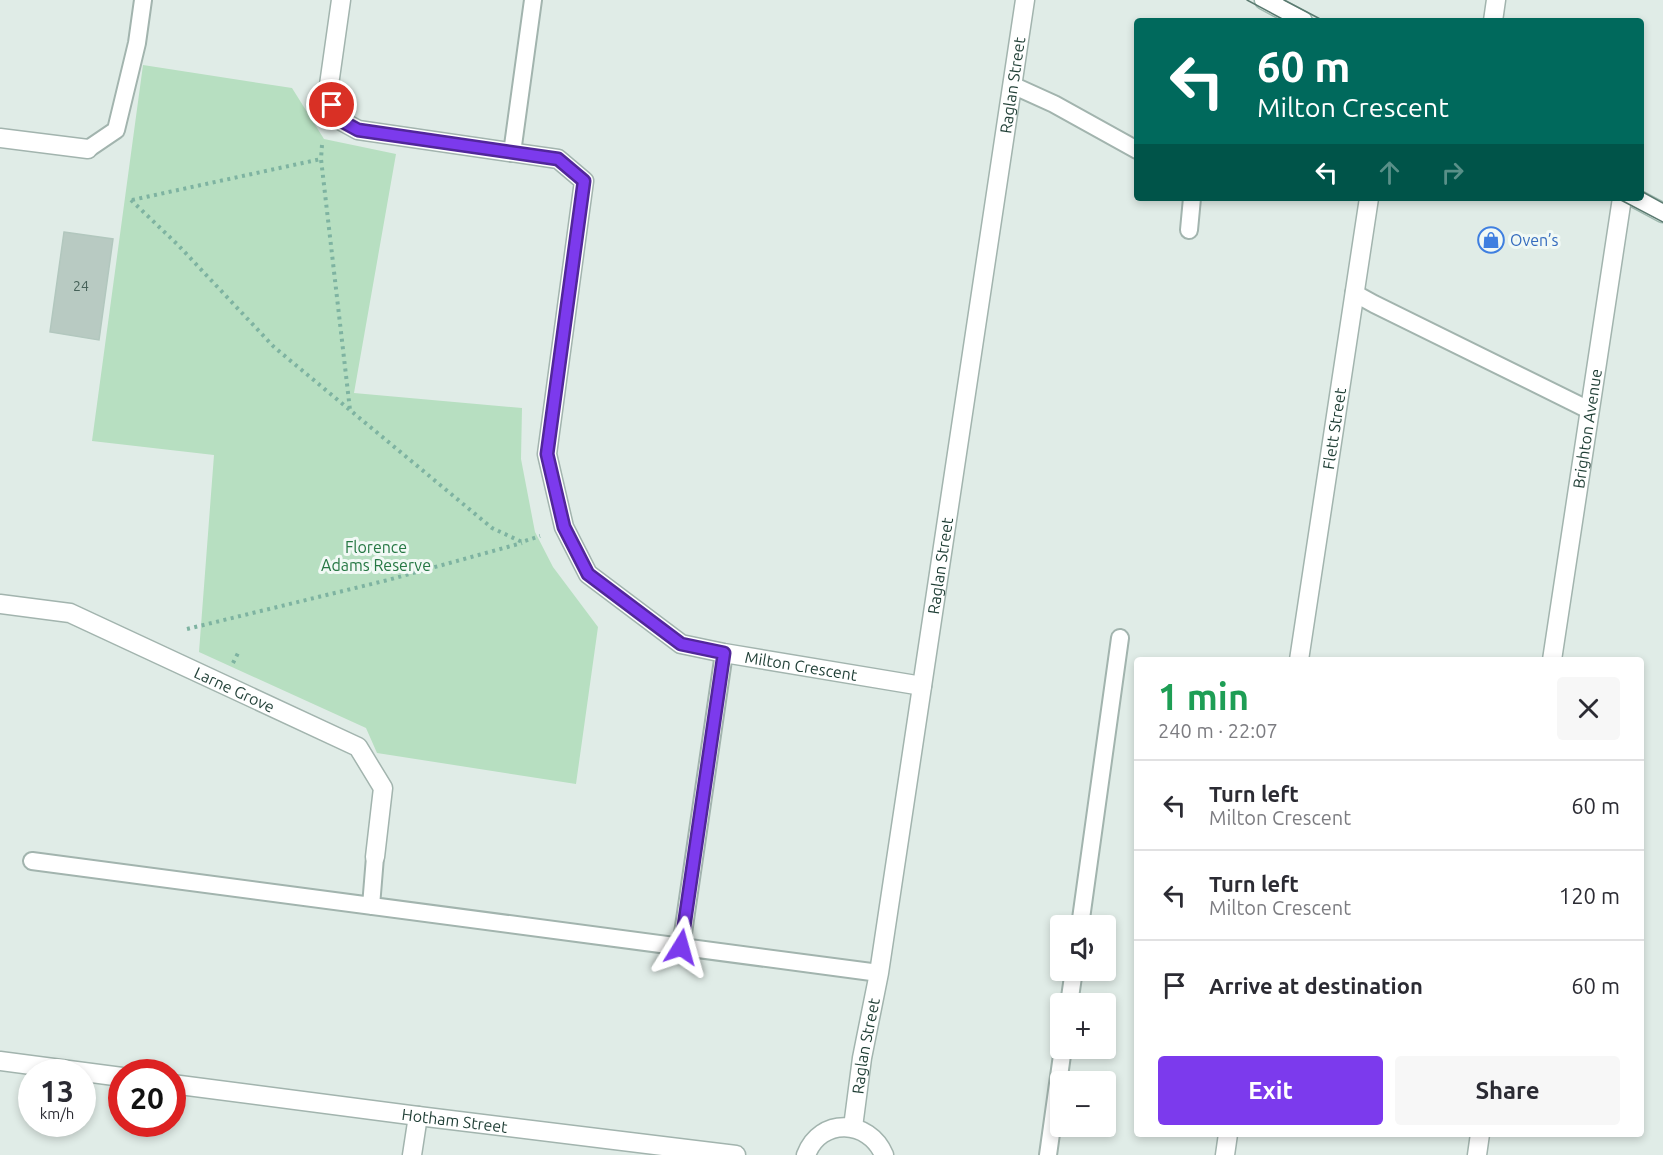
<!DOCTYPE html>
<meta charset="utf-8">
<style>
body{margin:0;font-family:Ubuntu,sans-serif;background:#f7f7f7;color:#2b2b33;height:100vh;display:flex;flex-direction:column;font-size:22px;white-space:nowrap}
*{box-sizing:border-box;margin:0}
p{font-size:20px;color:#7c7c81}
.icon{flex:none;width:33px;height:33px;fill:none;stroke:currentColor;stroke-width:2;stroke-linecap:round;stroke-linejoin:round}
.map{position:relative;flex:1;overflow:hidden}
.sheet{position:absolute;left:1134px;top:657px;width:510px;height:480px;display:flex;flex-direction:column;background:#fff;border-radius:6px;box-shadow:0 3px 9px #0003}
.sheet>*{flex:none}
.guide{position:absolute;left:1134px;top:18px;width:510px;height:183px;border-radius:6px;box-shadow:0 3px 9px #0003;background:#00695c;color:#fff;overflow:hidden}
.controls{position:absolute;left:1050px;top:915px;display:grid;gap:12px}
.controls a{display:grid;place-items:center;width:66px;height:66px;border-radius:6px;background:#fff;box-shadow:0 3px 9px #0003;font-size:30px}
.speed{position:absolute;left:18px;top:1059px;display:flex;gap:12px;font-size:30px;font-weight:700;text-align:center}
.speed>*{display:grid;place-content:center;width:78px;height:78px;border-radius:50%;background:#fff;box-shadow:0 3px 9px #0003;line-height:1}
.speed small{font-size:15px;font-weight:400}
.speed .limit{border:9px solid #d22;background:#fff;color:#111}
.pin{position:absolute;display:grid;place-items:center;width:51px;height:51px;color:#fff;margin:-26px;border:3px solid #fff;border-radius:50%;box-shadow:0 2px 6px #0007}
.me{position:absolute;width:66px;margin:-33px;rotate:8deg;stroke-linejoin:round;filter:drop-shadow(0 0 4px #0008)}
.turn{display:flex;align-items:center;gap:21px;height:126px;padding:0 24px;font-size:27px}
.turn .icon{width:78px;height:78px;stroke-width:2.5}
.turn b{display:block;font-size:42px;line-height:51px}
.lanes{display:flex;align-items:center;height:57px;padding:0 24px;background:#0003;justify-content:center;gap:30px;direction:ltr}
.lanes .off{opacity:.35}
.round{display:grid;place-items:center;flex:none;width:63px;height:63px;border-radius:6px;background:#f7f7f7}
.headline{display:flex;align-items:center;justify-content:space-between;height:102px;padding:0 24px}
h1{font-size:36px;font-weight:700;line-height:45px;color:#1e9e55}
.cta{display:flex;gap:12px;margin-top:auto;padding:12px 24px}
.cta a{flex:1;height:69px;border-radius:6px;background:#7c3aed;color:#fff;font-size:24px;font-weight:700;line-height:69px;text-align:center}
.cta a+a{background:#f7f7f7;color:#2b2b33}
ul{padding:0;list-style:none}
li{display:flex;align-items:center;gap:18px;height:90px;padding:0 24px;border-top:2px solid #e1e1e2}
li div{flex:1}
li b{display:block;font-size:22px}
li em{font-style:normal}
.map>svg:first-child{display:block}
</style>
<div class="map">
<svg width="1663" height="1155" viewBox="0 0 1663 1155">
<rect width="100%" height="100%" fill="#e0ece7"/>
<path fill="#b7dfc1" d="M 143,65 L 292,88 L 324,139 L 396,154 L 354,393 L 522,408 L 521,459 L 535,532 L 553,567 L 598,627 L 576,784 L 377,753 L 366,728 L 199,652 L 214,455 L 92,441 Z"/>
<path fill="#b8cac2" stroke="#b2c7be" stroke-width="1.5" d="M 64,232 L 113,239 L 99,340 L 50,332 Z"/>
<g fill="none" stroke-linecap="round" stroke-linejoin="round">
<g stroke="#a2b4ae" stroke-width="20">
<path id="service" d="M 1012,85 L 1054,104 L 1137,150
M 88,149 L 116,130 L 137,43 L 143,0
M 512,153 L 533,0
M 1189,230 L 1192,198
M 1354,293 L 1374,304 L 1589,410
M 32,861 L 879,973
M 371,906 L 375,857
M 1080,926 L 1120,638
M 681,947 L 724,653
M 1069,1004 L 1074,970
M 1048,1155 L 1063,1048"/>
</g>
<g stroke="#a2b4ae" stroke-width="21">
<g id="minor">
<path id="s1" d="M 341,0 L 328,92 L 336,118 L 358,130 L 558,159 L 584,181 L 547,454 L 564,527 L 588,574 L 681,644 L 724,653 L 922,686"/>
<path d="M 1493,21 L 1496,0"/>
<path d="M 0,138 L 88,149"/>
<path id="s2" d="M 0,604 L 70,613 L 358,747 L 383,788 L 375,857"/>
<path id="s3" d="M 1299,660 L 1369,198"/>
<path id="s4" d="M 1552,660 L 1622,198"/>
<path d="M 0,1061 L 122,1077"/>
<path id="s5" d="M 172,1084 L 418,1116 L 736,1155"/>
<path d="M 412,1155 L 418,1116"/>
<path d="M 1225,1155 L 1228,1134"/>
<path d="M 1477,1155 L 1480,1134"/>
</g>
</g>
<g stroke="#a2b4ae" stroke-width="21">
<g id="tertiary">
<path id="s6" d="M 853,1127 L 862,1058 L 879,973 L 1025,0"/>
<path d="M 806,1155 C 820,1117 869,1119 884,1155"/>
</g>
</g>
<g stroke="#9eb9af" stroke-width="21">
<path id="secondary" d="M 1264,0 L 1303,21
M 1635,198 L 1663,213"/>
</g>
<path stroke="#7eb3a1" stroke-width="4" stroke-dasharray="3 4.5" stroke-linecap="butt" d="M 322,145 L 321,159 L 350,410
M 131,200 L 178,245 L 274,347 L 492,528 L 522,542 L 540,536
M 132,200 L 321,159
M 187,629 L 388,580 L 522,543
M 233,663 L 238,653"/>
<use href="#service" stroke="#fff" stroke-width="16"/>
<use href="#minor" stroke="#fff" stroke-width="18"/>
<use href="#tertiary" stroke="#fff" stroke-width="18"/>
<use href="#secondary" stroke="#fff" stroke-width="18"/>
<path stroke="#5a7a70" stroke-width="1.5" d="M 1247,0 L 1286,21
M 1284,0 L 1324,21
M 1641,191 L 1663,203
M 1617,198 L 1663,222"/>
</g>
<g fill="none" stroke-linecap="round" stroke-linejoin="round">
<g stroke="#51269a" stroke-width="15">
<path id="route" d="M 332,105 L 336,118 L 358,130 L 558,159 L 584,181 L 547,454 L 564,527 L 588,574 L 681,644 L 724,653 L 681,947"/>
</g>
<use href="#route" stroke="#7c3aed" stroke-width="10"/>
</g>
<defs>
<g id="shop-ring" transform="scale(1.35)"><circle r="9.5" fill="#f1f9f5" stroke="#3f7fe0" stroke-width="1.5"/><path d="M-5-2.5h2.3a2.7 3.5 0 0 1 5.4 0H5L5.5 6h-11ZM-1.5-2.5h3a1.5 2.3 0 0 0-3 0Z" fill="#3f7fe0"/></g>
</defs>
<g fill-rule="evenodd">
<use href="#shop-ring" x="1491" y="240"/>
</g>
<g text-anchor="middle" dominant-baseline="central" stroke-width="6" stroke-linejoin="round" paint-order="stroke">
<g font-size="14" fill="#456158">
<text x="81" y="286">24</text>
</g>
<g font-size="16" fill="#1f3e35" stroke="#f1f9f5">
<text stroke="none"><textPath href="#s6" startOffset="1054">Raglan Street</textPath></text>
<text stroke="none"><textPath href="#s3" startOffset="234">Flett Street</textPath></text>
<text stroke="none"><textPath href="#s4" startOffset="234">Brighton Avenue</textPath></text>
<text stroke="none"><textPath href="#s6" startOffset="568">Raglan Street</textPath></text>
<text stroke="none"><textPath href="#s1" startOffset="1023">Milton Crescent</textPath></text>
<text stroke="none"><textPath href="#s2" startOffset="252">Larne Grove</textPath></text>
<text stroke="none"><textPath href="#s6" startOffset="82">Raglan Street</textPath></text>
<text stroke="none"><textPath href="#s5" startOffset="285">Hotham Street</textPath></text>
</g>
<g font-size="16" fill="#366cbe" stroke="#f1f9f5" text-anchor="start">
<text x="1510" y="240">Oven’s</text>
</g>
<g font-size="16" fill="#267844" stroke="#f1f9f5">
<text x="376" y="547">Florence<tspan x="376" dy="18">Adams Reserve</tspan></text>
</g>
</g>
</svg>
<div class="controls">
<a><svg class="icon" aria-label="sound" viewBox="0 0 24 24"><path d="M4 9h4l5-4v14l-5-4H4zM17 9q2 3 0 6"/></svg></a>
<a>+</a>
<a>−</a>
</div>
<div class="speed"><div>13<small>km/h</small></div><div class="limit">20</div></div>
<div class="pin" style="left:332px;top:105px;background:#d93025"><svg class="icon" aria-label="arrive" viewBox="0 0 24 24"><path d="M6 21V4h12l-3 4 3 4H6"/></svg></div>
<svg class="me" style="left:681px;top:947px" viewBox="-20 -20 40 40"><path d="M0-17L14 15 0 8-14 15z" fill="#7c3aed" stroke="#fff" stroke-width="4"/></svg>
<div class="guide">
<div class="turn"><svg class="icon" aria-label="left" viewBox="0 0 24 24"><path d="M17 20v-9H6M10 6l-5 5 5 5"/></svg><div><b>60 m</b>Milton Crescent</div></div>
<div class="lanes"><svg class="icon" aria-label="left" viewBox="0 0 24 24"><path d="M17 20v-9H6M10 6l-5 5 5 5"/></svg><svg class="icon off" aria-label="ahead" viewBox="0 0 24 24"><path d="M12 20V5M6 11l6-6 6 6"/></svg><svg class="icon off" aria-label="right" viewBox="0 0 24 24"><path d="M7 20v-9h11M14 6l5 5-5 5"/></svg></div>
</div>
<section class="sheet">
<div class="headline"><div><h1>1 min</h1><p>240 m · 22:07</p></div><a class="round"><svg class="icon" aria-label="close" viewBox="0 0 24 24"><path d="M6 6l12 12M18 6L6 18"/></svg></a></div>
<ul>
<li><svg class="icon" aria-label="left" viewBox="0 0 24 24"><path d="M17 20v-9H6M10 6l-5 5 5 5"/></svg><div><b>Turn left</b><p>Milton Crescent</p></div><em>60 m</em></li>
<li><svg class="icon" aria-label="left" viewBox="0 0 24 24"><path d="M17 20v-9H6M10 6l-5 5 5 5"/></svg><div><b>Turn left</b><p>Milton Crescent</p></div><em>120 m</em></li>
<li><svg class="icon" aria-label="arrive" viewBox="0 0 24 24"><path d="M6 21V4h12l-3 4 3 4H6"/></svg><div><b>Arrive at destination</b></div><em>60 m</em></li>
</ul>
<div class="cta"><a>Exit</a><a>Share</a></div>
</section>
</div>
